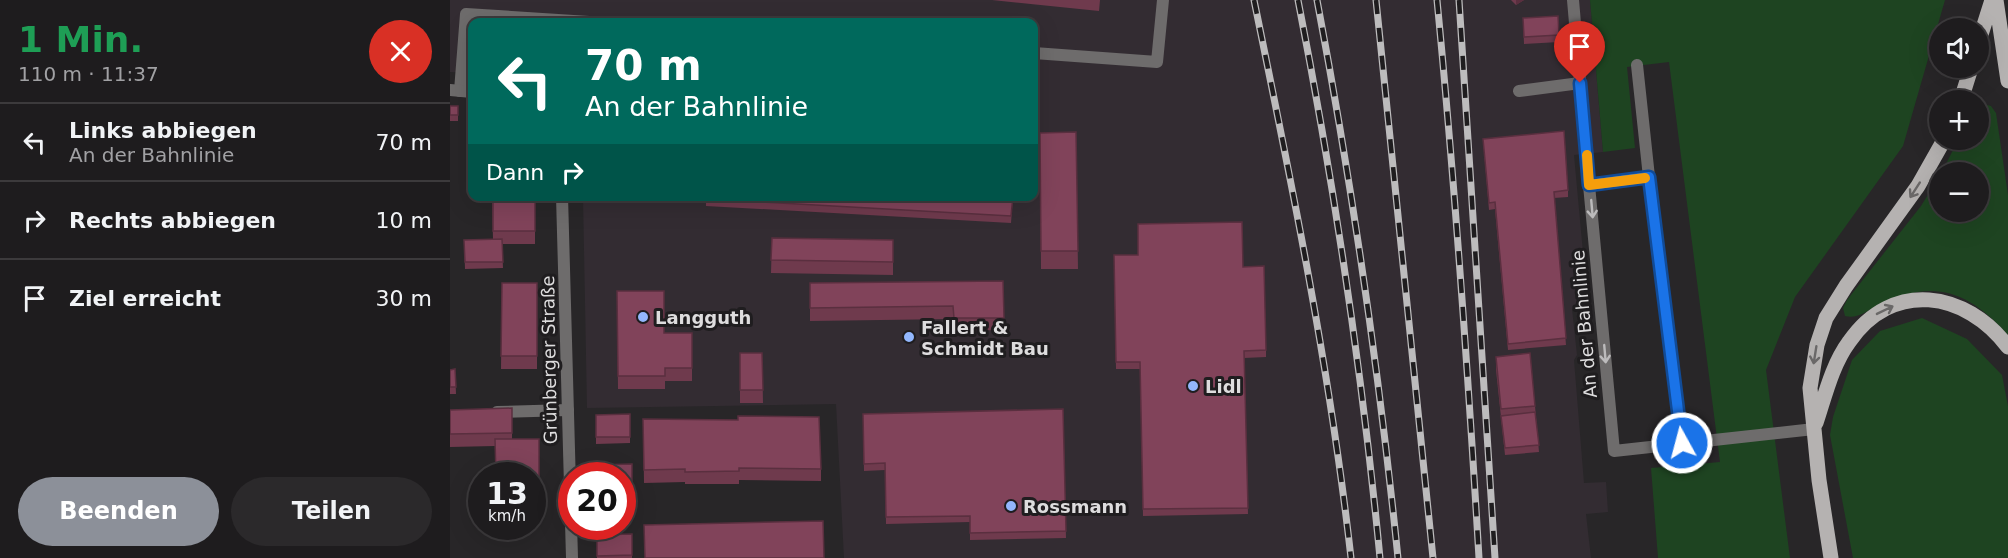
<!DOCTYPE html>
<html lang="de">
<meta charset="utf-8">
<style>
body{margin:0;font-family:"DejaVu Sans",sans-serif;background:#2b292b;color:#f1f3f6;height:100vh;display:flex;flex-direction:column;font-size:22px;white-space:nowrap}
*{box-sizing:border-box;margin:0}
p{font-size:20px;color:#a1a1a4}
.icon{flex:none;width:33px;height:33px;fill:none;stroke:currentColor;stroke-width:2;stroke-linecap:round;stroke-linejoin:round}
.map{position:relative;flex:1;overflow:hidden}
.panel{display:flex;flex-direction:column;background:#1e1c1e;width:450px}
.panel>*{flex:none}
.top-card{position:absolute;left:18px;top:18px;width:570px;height:183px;border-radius:12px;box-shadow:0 6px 24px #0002,0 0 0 2px #3c3a3c;background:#00695c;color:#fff;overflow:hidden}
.fabs{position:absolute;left:1479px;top:18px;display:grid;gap:12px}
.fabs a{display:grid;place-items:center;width:60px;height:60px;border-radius:50%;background:#1e1c1e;box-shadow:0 6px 24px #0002,0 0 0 2px #3c3a3c;font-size:30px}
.speed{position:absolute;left:18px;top:462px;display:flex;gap:12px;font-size:30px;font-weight:700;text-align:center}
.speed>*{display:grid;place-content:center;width:78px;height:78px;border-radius:50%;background:#1e1c1e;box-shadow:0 6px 24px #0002,0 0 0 2px #3c3a3c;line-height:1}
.speed small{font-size:15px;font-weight:400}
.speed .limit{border:9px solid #d22;background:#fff;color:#111}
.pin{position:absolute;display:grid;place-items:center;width:51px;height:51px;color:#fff;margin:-62px -26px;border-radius:50% 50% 50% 0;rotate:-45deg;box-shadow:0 0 6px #0007}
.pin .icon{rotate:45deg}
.me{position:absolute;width:66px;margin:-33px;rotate:353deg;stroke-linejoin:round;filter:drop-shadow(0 0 4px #0008)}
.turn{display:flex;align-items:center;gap:21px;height:126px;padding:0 18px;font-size:27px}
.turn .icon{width:78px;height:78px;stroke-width:2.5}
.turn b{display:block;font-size:42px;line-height:51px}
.then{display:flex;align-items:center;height:57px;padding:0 18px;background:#0003;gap:12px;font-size:22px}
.round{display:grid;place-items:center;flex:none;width:63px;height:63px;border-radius:32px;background:#2b292b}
.overview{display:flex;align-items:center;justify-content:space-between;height:102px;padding:0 18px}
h1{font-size:36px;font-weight:800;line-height:45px;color:#1e9e55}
.primary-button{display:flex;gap:12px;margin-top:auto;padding:12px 18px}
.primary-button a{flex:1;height:69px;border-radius:36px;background:#8c9099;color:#fff;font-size:24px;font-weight:800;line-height:69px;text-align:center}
.primary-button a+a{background:#2b292b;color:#f1f3f6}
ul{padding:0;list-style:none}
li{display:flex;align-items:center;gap:18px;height:78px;padding:0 18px;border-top:2px solid #3c3a3c}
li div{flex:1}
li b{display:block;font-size:22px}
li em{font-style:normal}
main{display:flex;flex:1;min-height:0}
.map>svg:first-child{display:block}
</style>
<main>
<section class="panel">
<div class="overview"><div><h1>1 Min.</h1><p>110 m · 11:37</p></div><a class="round" style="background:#d93025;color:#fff"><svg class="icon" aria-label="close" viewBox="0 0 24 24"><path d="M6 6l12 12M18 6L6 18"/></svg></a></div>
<ul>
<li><svg class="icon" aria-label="left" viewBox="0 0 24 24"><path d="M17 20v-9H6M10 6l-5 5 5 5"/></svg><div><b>Links abbiegen</b><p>An der Bahnlinie</p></div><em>70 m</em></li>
<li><svg class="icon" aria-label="right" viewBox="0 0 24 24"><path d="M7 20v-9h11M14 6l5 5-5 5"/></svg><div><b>Rechts abbiegen</b></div><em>10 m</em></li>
<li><svg class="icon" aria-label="arrive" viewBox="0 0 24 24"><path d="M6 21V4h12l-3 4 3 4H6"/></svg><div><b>Ziel erreicht</b></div><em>30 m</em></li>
</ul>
<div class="primary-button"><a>Beenden</a><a>Teilen</a></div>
</section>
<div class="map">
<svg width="1558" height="558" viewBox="0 0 1558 558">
<rect width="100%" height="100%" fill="#282628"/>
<path fill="#332c32" d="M 0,0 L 1140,0 L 1153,152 L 1124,155 L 1138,307 L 1122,309 L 1127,355 L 1124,360 L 1134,483 L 1156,482 L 1158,512 L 1136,514 L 1141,558 L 394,558 L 386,404 L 137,408 L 133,197 L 584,196 L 584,22 L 22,22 L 22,73 L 0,72 Z"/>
<path fill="#1e4421" d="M 1140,0 L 1495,0 L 1453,146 L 1345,297 L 1316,370 L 1340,558 L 1208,558 L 1201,468 L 1270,462 L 1219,62 L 1177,67 L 1185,148 L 1153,152 Z
M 1529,103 L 1541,106 L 1546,113 L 1558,195 L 1558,335 C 1517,289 1481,278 1425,307 C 1415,312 1407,319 1395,316 L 1393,308 L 1397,300 L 1471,206 L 1489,177 L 1490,212 L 1528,212 L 1528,172 L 1492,172 L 1508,140 L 1528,140 Z
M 1472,318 L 1517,339 L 1552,375 L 1558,406 L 1558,558 L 1403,558 L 1380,435 L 1383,417 L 1402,360 L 1430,331 Z"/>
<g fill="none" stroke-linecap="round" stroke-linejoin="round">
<path stroke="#6e6c6c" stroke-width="12" d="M 1123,0 L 1139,185
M 584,53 L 707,62 L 713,0
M 1187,65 L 1199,177
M 10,91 L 16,14 L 139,22
M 1069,91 L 1130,83
M 47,412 L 118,410
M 1232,443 L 1199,177 L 1139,185 L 1164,451 C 1231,444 1297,436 1364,429"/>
<path stroke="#6e6c6c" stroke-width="12" d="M 0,90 L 22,92
M 112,196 L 122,558"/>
<path stroke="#b5b2b1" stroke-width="15" d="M 1546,0 L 1558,81
M 1528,44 L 1542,0
M 1511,100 L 1521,68
M 1366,423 C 1375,396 1382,365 1399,342 C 1442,279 1516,291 1558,347
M 1381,558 L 1369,480 L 1360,388 L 1367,345 L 1376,318 L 1396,286 L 1468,186 L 1494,140"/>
<g stroke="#bdbcbd" stroke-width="7">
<path id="rail" d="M 804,0 C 842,185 880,370 901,558
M 848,0 C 884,184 912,371 930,558
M 867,0 C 902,185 929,371 948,558
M 926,0 L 983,558
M 987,0 C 1005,186 1018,372 1029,558
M 1009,0 L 1045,558"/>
</g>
<use href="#rail" stroke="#1f1d1f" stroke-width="4.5" stroke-dasharray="14" stroke-linecap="butt"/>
</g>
<path fill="#6f3a4d" d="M 542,0 L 650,0 L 649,11 Z
M 1061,0 L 1074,0 L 1066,5 Z
M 1073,18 L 1109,35 L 1109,42 L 1074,44 Z
M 0,106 L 8,106 L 8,121 L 0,121 Z
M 626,132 L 628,269 L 591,269 L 590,133 Z
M 1033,139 L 1118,190 L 1118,197 L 1104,198 L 1116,345 L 1058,350 L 1045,209 L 1039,210 Z
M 42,196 L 85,196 L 85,244 L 52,244 L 53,268 L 15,269 L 14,240 L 43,240 Z
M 256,196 L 563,196 L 561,223 L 256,206 Z
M 322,238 L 443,240 L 443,275 L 321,273 Z
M 664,255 L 793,267 L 816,350 L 816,357 L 794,358 L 798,514 L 693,516 L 690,369 L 666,369 Z
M 553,281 L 554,330 L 504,331 L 503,319 L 360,321 L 360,283 Z
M 52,283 L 87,283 L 87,369 L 51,369 Z
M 167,291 L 214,333 L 242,333 L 242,381 L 215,381 L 215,389 L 168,389 Z
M 290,353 L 312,353 L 313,403 L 290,403 Z
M 1046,357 L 1085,406 L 1089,452 L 1055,455 L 1046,370 Z
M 5,369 L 6,394 L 0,394 L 0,370 Z
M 62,408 L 62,439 L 89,439 L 89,493 L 82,493 L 82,476 L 45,446 L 0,447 L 0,410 Z
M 613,409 L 616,538 L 520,540 L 520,522 L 436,524 L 435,470 L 414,471 L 413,414 Z
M 180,414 L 180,443 L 146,444 L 146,415 Z
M 193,419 L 371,469 L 371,481 L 289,480 L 289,484 L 235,484 L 235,482 L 194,483 Z
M 182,464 L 182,493 L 172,493 L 172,476 Z
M 182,534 L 182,558 L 147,558 L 147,535 Z"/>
<path fill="#5a2f3f" d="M 1066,0 L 1074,0 L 1066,5 Z"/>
<path fill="#81435a" stroke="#5a2f3f" stroke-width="1.5" d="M 1108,16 L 1109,35 L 1074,37 L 1073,18 Z
M 0,106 L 8,106 L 8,115 L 0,115 Z
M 1114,131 L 1118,190 L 1104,192 L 1116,338 L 1058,344 L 1045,202 L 1039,203 L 1033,139 Z
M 626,132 L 628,251 L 591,251 L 590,133 Z
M 43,196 L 85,196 L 85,231 L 43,231 Z
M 256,196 L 563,196 L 561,216 L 256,199 Z
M 792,222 L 793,267 L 814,266 L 816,350 L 794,351 L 798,508 L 693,509 L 690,362 L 666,362 L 664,255 L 688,255 L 688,224 Z
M 322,238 L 443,240 L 443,262 L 321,260 Z
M 52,239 L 53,262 L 15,262 L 14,240 Z
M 553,281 L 554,318 L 504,318 L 503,306 L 360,308 L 360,283 Z
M 52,283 L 87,283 L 87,356 L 51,356 Z
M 167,291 L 214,291 L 214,333 L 242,333 L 242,368 L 215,368 L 215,376 L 168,376 Z
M 290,353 L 312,353 L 313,390 L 290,390 Z
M 1080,353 L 1085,406 L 1051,409 L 1046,357 Z
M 5,369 L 6,387 L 0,387 L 0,370 Z
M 62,408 L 62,433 L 0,434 L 0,410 Z
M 613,409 L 616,531 L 520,533 L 520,516 L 436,517 L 435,463 L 414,464 L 413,414 Z
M 1085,412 L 1089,445 L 1055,448 L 1051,416 Z
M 180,414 L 180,437 L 146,437 L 146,415 Z
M 288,416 L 369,417 L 371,469 L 289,468 L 289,471 L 235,472 L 235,469 L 194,470 L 193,419 L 288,420 Z
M 45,439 L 89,439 L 89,480 L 82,480 L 82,476 L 46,476 Z
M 182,464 L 182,486 L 172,486 L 172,476 L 147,476 L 146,465 Z
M 373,521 L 374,558 L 195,558 L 194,525 Z
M 182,534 L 182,555 L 147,556 L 147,535 Z"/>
<defs><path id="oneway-shaft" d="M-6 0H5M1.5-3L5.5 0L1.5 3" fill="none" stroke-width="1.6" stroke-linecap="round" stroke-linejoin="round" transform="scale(1.5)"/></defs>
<g stroke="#6a6868">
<use href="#oneway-shaft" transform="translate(1465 190) rotate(123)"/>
<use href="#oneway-shaft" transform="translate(1435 310) rotate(-26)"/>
<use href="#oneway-shaft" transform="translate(1365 355) rotate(99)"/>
</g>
<g stroke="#bcbbbc">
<use href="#oneway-shaft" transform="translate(1142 209) rotate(85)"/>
<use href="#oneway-shaft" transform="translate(1155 354) rotate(85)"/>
</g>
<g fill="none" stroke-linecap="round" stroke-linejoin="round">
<g stroke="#114b97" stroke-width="15">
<path id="route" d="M 1130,83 L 1139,185 L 1199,177 L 1232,443"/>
</g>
<use href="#route" stroke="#1a73e8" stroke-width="10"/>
<path stroke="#f59e0b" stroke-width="10" d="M 1137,155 L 1139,185 L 1195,178"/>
</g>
<g fill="#93b7fd" stroke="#1f1d1f" stroke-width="2">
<circle cx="193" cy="317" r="6"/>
<circle cx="459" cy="337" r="6"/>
<circle cx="743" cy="386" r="6"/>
<circle cx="561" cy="506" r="6"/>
</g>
<g text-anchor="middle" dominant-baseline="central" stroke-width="6" stroke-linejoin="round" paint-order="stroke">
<g font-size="18" font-weight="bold" fill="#deddde" stroke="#1f1d1f" text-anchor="start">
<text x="205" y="317">Langguth</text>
<text x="471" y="327">Fallert &amp;<tspan x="471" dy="21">Schmidt Bau</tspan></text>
<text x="755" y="386">Lidl</text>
<text x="573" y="506">Rossmann</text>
</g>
<g font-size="18" fill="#deddde" stroke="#1f1d1f">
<text transform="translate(1134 324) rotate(-95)">An der Bahnlinie</text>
<text transform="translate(99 360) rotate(-91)">Grünberger Straße</text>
</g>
</g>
</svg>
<div class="fabs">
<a><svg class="icon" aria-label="sound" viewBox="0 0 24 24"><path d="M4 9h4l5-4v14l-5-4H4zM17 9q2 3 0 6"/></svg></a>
<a>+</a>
<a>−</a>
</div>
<div class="speed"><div>13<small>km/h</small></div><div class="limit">20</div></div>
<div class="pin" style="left:1130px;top:83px;background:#d93025"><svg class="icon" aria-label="arrive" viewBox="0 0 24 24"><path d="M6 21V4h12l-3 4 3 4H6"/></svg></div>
<svg class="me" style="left:1232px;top:443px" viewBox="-20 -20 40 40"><circle r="17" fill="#1a73e8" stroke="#fff" stroke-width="3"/><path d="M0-11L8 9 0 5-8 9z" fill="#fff"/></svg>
<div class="top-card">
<div class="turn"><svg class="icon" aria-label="left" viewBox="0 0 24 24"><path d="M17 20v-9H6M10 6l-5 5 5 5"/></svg><div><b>70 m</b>An der Bahnlinie</div></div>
<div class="then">Dann<svg class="icon" aria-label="right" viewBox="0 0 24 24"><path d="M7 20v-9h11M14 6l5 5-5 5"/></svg></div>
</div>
</div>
</main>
